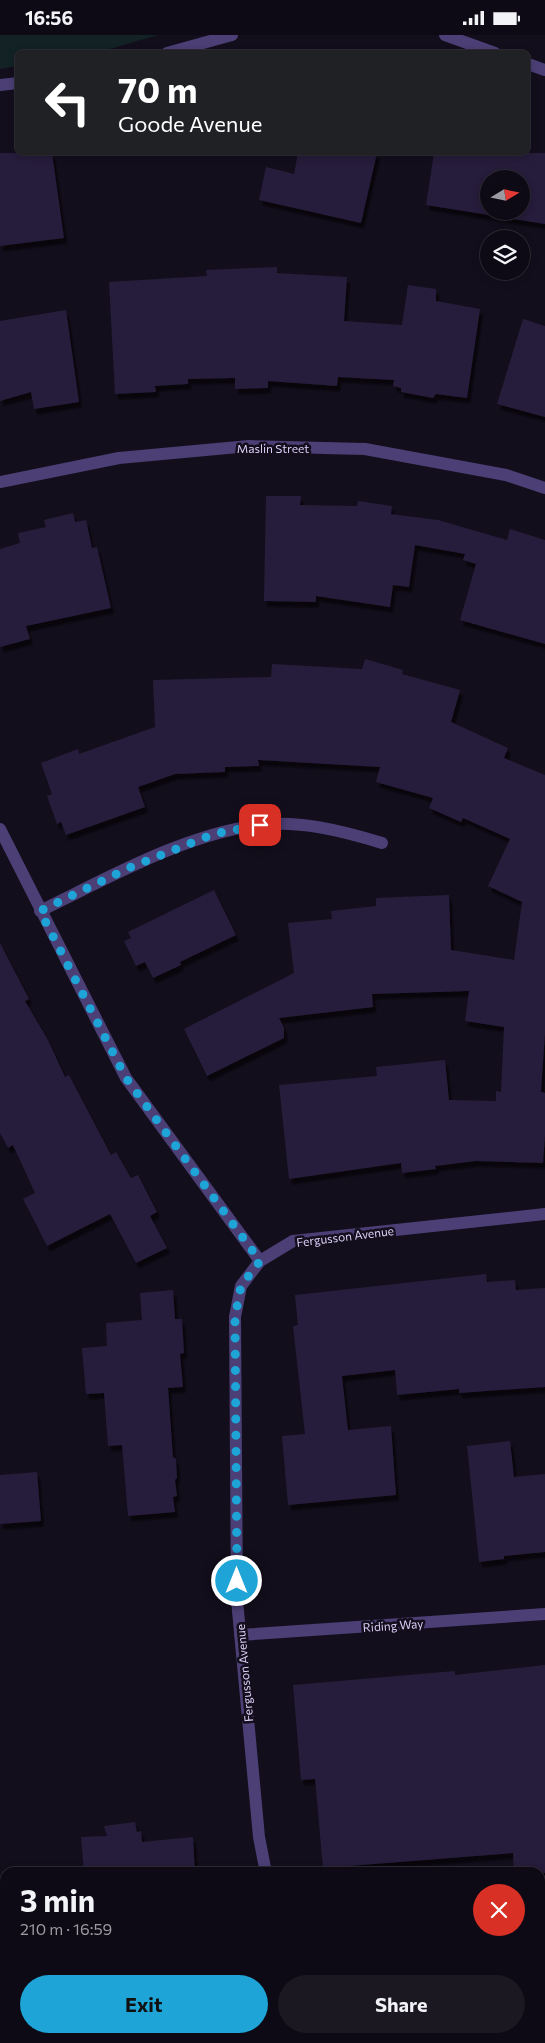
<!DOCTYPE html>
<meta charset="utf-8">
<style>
body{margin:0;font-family:Commissioner,sans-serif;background:#1c1822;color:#f1f3f6;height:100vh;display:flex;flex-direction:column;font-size:19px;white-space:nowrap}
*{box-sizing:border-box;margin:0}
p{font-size:16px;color:#9b9aa0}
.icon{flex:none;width:28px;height:28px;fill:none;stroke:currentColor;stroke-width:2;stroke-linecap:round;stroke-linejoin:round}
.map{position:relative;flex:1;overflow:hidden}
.details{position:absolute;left:0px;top:1832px;width:545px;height:176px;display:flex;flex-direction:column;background:#0e0a15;border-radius:15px 15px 0 0;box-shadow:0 2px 8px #0003,0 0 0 1px #2e2b34}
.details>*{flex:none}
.top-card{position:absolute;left:15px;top:15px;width:515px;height:105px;border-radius:8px;box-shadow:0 2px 8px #0003,0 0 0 1px #2e2b34;background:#202124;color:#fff;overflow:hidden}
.needle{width:32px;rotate:80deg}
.tools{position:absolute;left:480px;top:135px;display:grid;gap:10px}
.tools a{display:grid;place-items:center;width:50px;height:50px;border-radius:50%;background:#0e0a15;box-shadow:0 2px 8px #0003,0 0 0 1px #2e2b34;font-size:25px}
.pin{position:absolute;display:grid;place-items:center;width:42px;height:42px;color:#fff;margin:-21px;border-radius:10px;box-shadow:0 2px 8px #0006}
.me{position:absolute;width:55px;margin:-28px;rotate:0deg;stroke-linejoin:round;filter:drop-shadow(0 0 4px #0008)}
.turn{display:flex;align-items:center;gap:18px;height:105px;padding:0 20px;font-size:22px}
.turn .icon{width:65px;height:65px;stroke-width:2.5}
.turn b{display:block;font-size:35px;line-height:42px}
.round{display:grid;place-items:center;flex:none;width:52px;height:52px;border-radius:26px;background:#1c1822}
.headline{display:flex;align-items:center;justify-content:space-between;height:85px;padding:0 20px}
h1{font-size:30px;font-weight:700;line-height:38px}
.cta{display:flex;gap:10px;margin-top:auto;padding:10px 20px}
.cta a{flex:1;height:58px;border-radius:30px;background:#1ea4d6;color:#111;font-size:20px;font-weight:700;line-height:58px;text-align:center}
.cta a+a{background:#1c1822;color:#f1f3f6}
.status{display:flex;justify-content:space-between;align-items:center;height:35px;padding:0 25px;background:#0e0a15;direction:ltr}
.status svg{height:14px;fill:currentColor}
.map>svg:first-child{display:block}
</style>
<div class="status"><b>16:56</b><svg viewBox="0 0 49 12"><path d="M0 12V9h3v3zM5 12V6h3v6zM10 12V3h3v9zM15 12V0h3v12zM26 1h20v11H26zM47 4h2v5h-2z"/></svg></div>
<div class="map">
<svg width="545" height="2008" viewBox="0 0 545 2008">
<defs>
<filter id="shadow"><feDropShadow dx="3" dy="5.5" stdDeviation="1" flood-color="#0009"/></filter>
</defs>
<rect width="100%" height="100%" fill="#130e1c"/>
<path fill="#122225" d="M 0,0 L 158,0 L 99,17 L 18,18 L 17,31 L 0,34 Z
M 0,1873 L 5,1884 L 5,2004 L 267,2004 L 268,2008 L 0,2008 Z"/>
<path fill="#281d3a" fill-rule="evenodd" filter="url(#shadow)" d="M 0,118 L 52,118 L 64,203 L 0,211 Z
M 298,118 L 377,118 L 361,188 L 259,165 L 266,132 L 294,139 Z
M 434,118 L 545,118 L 545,189 L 426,170 ZM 489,144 L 521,144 L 521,176 L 489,176 Z
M 277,232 L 277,238 L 347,242 L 344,286 L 402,290 L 408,250 L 436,254 L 436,266 L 480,274 L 467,363 L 436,359 L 433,363 L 401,357 L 401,353 L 393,351 L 394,345 L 338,342 L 337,351 L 268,346 L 268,353 L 235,354 L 235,343 L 188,344 L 188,349 L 155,351 L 156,357 L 115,359 L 109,247 L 207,241 L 206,235 Z
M 66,275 L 79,367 L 34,374 L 31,357 L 0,366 L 0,286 Z
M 523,284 L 545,291 L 545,382 L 497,369 Z
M 266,461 L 301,461 L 300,470 L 357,471 L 358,466 L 392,471 L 391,479 L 438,485 L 507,505 L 510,494 L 545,505 L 545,609 L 460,585 L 476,529 L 463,525 L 465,519 L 415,510 L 409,552 L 393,550 L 390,572 L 316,561 L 316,567 L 264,566 Z
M 73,478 L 75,487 L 86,485 L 92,513 L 97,512 L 111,573 L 26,591 L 30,604 L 0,612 L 0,514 L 20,508 L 18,498 L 46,492 L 44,485 Z
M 365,624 L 403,635 L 402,639 L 460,655 L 451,687 L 508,713 L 504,723 L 545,740 L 545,998 L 541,1057 L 545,1058 L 545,1100 L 543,1128 L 476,1126 L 435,1131 L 436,1134 L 402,1138 L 401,1128 L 289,1144 L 279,1050 L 377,1041 L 376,1032 L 445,1025 L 449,1065 L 496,1066 L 496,1056 L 501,1057 L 504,992 L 465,986 L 469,956 L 372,959 L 373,972 L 279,983 L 284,993 L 284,1003 L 207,1041 L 184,994 L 294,938 L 288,888 L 332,884 L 331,876 L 376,871 L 376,863 L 449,860 L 451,915 L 514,925 L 522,867 L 488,851 L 510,804 L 463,783 L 461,787 L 429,773 L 433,763 L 376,747 L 380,732 L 258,725 L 259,731 L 225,732 L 225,737 L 175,739 L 138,752 L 145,772 L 66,800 L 61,787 L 57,789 L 47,761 L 52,759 L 41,728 L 78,714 L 79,719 L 155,692 L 153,645 L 271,642 L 272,629 L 362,634 Z
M 214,855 L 236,900 L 180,927 L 181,930 L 153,943 L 145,927 L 136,931 L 124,906 L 131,903 L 128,897 Z
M 0,908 L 29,964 L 25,966 L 48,1005 L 65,1042 L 69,1040 L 111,1120 L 116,1117 L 131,1143 L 138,1140 L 157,1177 L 150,1181 L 167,1213 L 136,1228 L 110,1179 L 47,1211 L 23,1164 L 35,1158 L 13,1110 L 8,1113 L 0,1098 Z
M 486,1239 L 487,1247 L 515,1245 L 516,1255 L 545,1253 L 545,1352 L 459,1358 L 459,1354 L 397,1360 L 395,1335 L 342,1341 L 348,1395 L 391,1391 L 396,1460 L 288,1470 L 282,1401 L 305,1399 L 293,1291 L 298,1290 L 295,1260 Z
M 173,1255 L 175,1284 L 182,1284 L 184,1318 L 180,1319 L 183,1352 L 168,1353 L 173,1422 L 176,1424 L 177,1443 L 175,1445 L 177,1461 L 173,1462 L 175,1477 L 128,1481 L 122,1410 L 108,1411 L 104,1358 L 86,1359 L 82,1313 L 107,1311 L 106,1288 L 142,1285 L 140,1258 Z
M 510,1406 L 514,1442 L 545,1439 L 545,1517 L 504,1521 L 504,1524 L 479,1527 L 467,1411 Z
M 37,1437 L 41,1486 L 0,1489 L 0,1440 Z
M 545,1630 L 545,1838 L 514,1838 L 513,1818 L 323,1833 L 315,1744 L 301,1745 L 293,1650 L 455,1636 L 455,1640 Z
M 135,1787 L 137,1797 L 141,1796 L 142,1807 L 193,1802 L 195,1838 L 84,1838 L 81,1802 L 107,1801 L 104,1791 Z"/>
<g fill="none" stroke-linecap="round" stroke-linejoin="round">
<path stroke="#4b3f75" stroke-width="12" d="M 445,0 L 495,18
M 167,18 L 232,0
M 528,29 L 545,35
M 0,50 L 18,48
M 0,447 L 119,423 L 249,411 L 365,414 L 506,440 L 545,453
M 0,794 L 126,1043 L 260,1226
M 40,876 C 108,843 183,800 258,790 C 300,785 343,796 382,808
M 240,1600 L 545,1579
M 266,1838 L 259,1802 L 237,1565 L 235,1282 L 241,1251 L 260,1226 L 293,1206 L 545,1179
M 304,2004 L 305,2008"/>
</g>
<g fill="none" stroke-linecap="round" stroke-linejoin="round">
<path stroke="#1ea4d6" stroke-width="9" stroke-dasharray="0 16.2" d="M 237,1546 L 235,1282 L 241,1251 L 260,1226 L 126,1043 L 40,876 L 131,832 L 214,799 L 260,790"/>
</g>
<g text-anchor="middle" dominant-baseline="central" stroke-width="5" stroke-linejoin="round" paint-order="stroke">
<g font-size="12" fill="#dbcff8" stroke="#130e1c">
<text x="273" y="413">Maslin Street</text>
<text transform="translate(345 1201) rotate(-7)">Fergusson Avenue</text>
<text transform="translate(393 1590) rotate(-4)">Riding Way</text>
<text transform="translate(244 1638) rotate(-95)">Fergusson Avenue</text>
</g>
</g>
</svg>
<div class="tools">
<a><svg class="needle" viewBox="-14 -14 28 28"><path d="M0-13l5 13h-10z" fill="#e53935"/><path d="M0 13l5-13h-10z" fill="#9b9aa0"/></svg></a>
<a><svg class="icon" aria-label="layers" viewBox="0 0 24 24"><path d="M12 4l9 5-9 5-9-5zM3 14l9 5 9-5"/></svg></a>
</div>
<div class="pin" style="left:260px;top:790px;background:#d93025"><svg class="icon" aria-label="arrive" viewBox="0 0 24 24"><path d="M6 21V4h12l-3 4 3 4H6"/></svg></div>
<svg class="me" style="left:237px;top:1546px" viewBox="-20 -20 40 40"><circle r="17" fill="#1ea4d6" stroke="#fff" stroke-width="3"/><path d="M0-11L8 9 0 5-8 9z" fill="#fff"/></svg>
<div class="top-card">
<div class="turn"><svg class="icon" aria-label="left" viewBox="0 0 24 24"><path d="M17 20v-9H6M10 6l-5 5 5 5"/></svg><div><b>70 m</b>Goode Avenue</div></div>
</div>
<section class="details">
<div class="headline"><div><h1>3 min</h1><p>210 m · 16:59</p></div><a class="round" style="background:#d93025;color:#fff"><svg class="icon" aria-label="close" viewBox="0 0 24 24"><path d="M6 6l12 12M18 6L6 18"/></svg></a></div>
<div class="cta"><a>Exit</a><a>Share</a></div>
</section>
</div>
